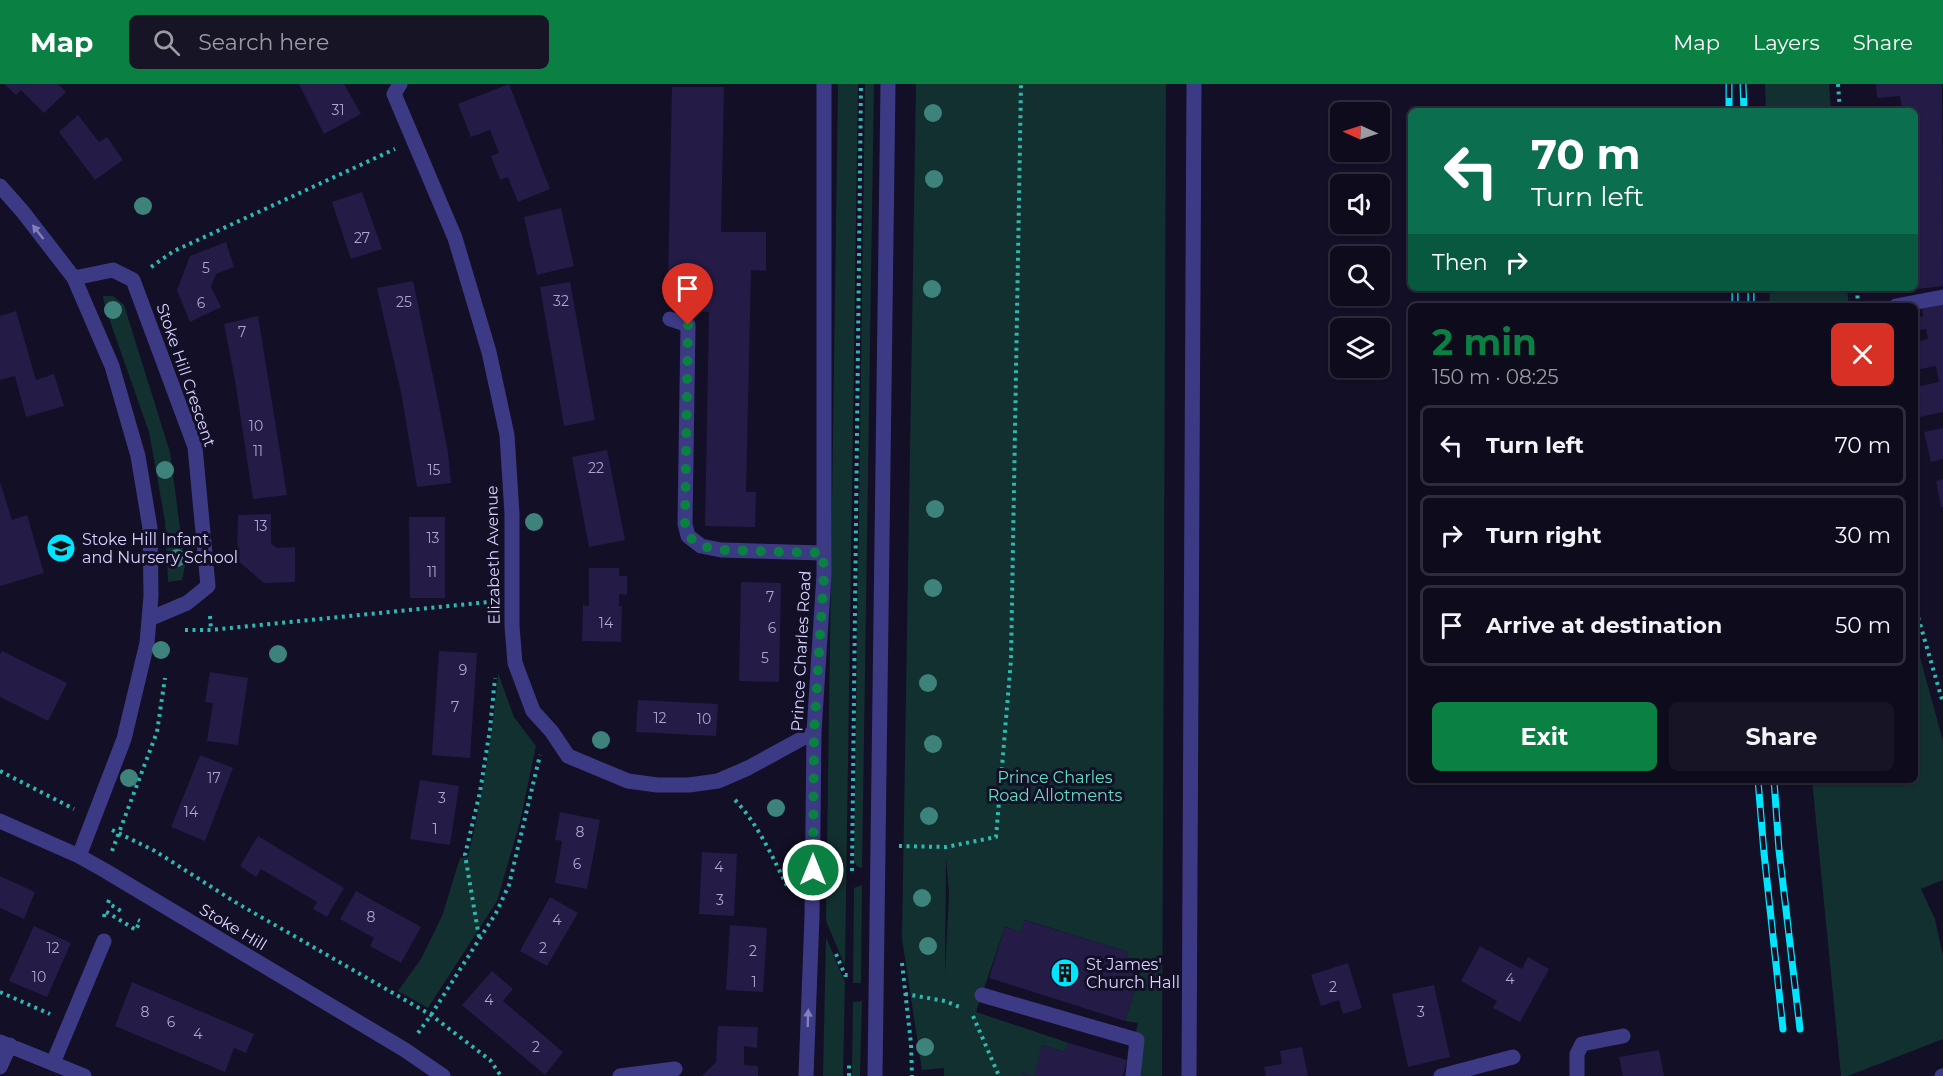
<!DOCTYPE html>
<meta charset="utf-8">
<style>
body{margin:0;font-family:Montserrat,sans-serif;background:#171425;color:#f1f3f6;height:100vh;display:flex;flex-direction:column;font-size:22px;white-space:nowrap}
*{box-sizing:border-box;margin:0}
p{font-size:20px;color:#9b9ba3}
.icon{flex:none;width:33px;height:33px;fill:none;stroke:currentColor;stroke-width:2;stroke-linecap:round;stroke-linejoin:round}
.map{position:relative;flex:1;overflow:hidden}
.drawer{position:absolute;left:1408px;top:219px;width:510px;height:480px;display:flex;flex-direction:column;background:#0e0b1c;border-radius:9px;box-shadow:0 2px 4px #0004,0 0 0 2px #2e2b3b}
.drawer>*{flex:none}
.top-card{position:absolute;left:1408px;top:24px;width:510px;height:183px;border-radius:9px;box-shadow:0 2px 4px #0004,0 0 0 2px #2e2b3b;background:#0b6e4f;color:#fff;overflow:hidden}
.needle{width:39px;rotate:273deg}
.buttons{position:absolute;left:1330px;top:18px;display:grid;gap:12px}
.buttons a{display:grid;place-items:center;width:60px;height:60px;border-radius:9px;background:#0e0b1c;box-shadow:0 2px 4px #0004,0 0 0 2px #2e2b3b;font-size:30px}
.pin{position:absolute;display:grid;place-items:center;width:51px;height:51px;color:#fff;margin:-62px -26px;border-radius:50% 50% 50% 0;rotate:-45deg;box-shadow:0 0 6px #0007}
.pin .icon{rotate:45deg}
.me{position:absolute;width:66px;margin:-33px;rotate:0deg;stroke-linejoin:round;filter:drop-shadow(0 0 4px #0008)}
.turn{display:flex;align-items:center;gap:21px;height:126px;padding:0 24px;font-size:27px}
.turn .icon{width:78px;height:78px;stroke-width:2.5}
.turn b{display:block;font-size:42px;line-height:51px}
.then{display:flex;align-items:center;height:57px;padding:0 24px;background:#0003;gap:12px;font-size:22px}
.round{display:grid;place-items:center;flex:none;width:63px;height:63px;border-radius:9px;background:#171425}
.head{display:flex;align-items:center;justify-content:space-between;height:102px;padding:0 24px}
h1{font-size:36px;font-weight:700;line-height:45px;color:#0b8043}
.cta{display:flex;gap:12px;margin-top:auto;padding:12px 24px}
.cta a{flex:1;height:69px;border-radius:9px;background:#0b8043;color:#fff;font-size:24px;font-weight:700;line-height:69px;text-align:center}
.cta a+a{background:#171425;color:#f1f3f6}
ul{padding:0;list-style:none}
li{display:flex;align-items:center;gap:18px;height:81px;margin:0 12px 9px;padding:0 12px;border:3px solid #2e2b3b;border-radius:9px}
li div{flex:1}
li b{display:block;font-size:22px}
li em{font-style:normal}
header{display:flex;align-items:center;gap:36px;box-sizing:border-box;height:84px;padding:0 30px;background:#0b8043;color:#fff}
header strong{font-size:28px}
nav{display:flex;gap:33px;margin-inline-start:auto;font-size:21px}
.search{width:420px;height:54px;background:#171425;display:flex;align-items:center;gap:15px;box-sizing:border-box;padding:0 21px;border-radius:9px;color:#9b9ba3;font-size:22px}
.map>svg:first-child{display:block}
</style>
<header>
<strong>Map</strong>
<div class="search"><svg class="icon" aria-label="search" viewBox="0 0 24 24"><circle cx="10" cy="10" r="6"/><path d="M15 15l6 6"/></svg>Search here</div>
<nav><a>Map</a><a>Layers</a><a>Share</a></nav>
</header>
<div class="map">
<svg width="1943" height="992" viewBox="0 0 1943 992">
<rect width="100%" height="100%" fill="#130f26"/>
<path fill="#12302f" fill-rule="evenodd" d="M 838,0 L 858,0 L 845,882 L 826,837 Z
M 865,0 L 874,0 L 862,784 L 858,783 L 854,778 Z
M 916,0 L 1166,0 L 1162,992 L 1125,992 L 1138,939 L 1125,937 L 1142,884 L 1125,878 L 1128,868 L 1025,836 L 1021,848 L 1005,843 L 976,928 L 1069,959 L 1065,968 L 1042,961 L 1035,992 L 944,992 L 944,984 L 922,986 L 902,855 ZM 946,774 L 949,809 L 945,890 L 946,775 Z
M 1765,0 L 1829,0 L 1831,27 L 1766,27 Z
M 1769,204 L 1847,204 L 1849,222 L 1770,222 Z
M 103,212 L 113,212 L 124,221 L 170,368 L 185,482 L 182,496 L 168,498 L 165,437 L 149,348 L 105,223 Z
M 1916,559 L 1943,657 L 1943,796 L 1921,805 L 1935,835 L 1943,872 L 1943,955 L 1848,992 L 1841,992 L 1812,696 L 1916,696 Z
M 498,589 L 514,633 L 536,662 L 520,738 L 497,817 L 428,924 L 398,907 L 421,875 L 442,832 L 460,774 L 468,773 C 482,712 493,652 498,589 Z
M 862,801 L 861,899 L 853,899 L 854,804 Z
M 826,853 L 845,898 L 843,992 L 823,992 Z
M 862,917 L 860,992 L 852,992 L 853,918 Z"/>
<path fill="#241b47" d="M 4,0 L 58,0 L 66,8 L 44,29 L 21,6 L 16,11 Z
M 299,0 L 344,0 L 361,30 L 324,50 Z
M 509,0 L 550,105 L 518,118 L 508,93 L 500,96 L 491,72 L 499,69 L 490,46 L 471,53 L 458,20 Z
M 1876,0 L 1942,0 L 1943,202 L 1917,205 L 1916,27 L 1885,27 L 1885,25 L 1902,24 L 1900,12 L 1877,14 Z
M 672,3 L 724,3 L 721,148 L 766,148 L 766,187 L 751,186 L 746,408 L 756,408 L 755,443 L 705,442 L 709,228 L 677,227 L 677,200 L 668,200 Z
M 78,31 L 99,58 L 107,53 L 123,76 L 95,96 L 59,48 Z
M 362,108 L 382,165 L 351,175 L 332,118 Z
M 561,124 L 574,182 L 537,191 L 524,133 Z
M 226,158 L 234,183 L 216,190 L 211,203 L 221,223 L 190,238 L 177,206 L 190,172 Z
M 413,197 L 435,302 L 448,368 L 451,399 L 417,403 L 401,308 L 377,204 Z
M 570,198 L 595,336 L 564,342 L 540,203 Z
M 1943,220 L 1943,328 L 1920,333 L 1916,303 L 1939,298 L 1936,282 L 1916,286 L 1916,258 L 1928,255 L 1926,245 L 1916,247 L 1916,234 L 1923,232 L 1922,225 Z
M 16,227 L 36,296 L 54,290 L 64,322 L 26,333 L 15,292 L 0,296 L 0,232 Z
M 258,232 L 287,411 L 253,415 L 235,296 L 224,240 Z
M 1943,344 L 1943,375 L 1931,378 L 1924,348 Z
M 607,366 L 625,456 L 589,463 L 572,373 Z
M 1943,395 L 1943,423 L 1941,423 L 1936,397 Z
M 0,398 L 12,436 L 27,431 L 44,489 L 0,502 Z
M 271,430 L 271,460 L 278,464 L 295,463 L 295,498 L 264,499 L 237,476 L 238,431 Z
M 409,433 L 445,433 L 445,514 L 410,514 Z
M 589,484 L 619,484 L 619,492 L 627,492 L 627,511 L 619,510 L 619,522 L 622,522 L 621,558 L 582,557 L 583,521 L 589,522 Z
M 741,498 L 781,499 L 779,598 L 739,597 Z
M 2,567 L 67,599 L 48,637 L 0,613 L 0,570 Z
M 439,567 L 477,569 L 470,674 L 432,671 Z
M 210,588 L 248,594 L 238,661 L 207,657 L 213,619 L 205,618 Z
M 638,616 L 718,620 L 716,652 L 636,648 Z
M 200,671 L 233,684 L 205,757 L 171,743 Z
M 420,696 L 459,702 L 450,761 L 410,755 Z
M 560,728 L 600,736 L 587,805 L 555,799 L 562,757 L 555,756 Z
M 258,752 L 344,804 L 327,833 L 313,825 L 317,818 L 261,785 L 256,793 L 240,782 Z
M 702,768 L 737,770 L 734,832 L 699,830 Z
M 0,792 L 35,808 L 24,835 L 0,824 Z
M 356,807 L 421,843 L 401,879 L 370,862 L 374,854 L 340,835 Z
M 550,813 L 578,829 L 547,882 L 520,867 Z
M 1024,836 L 1128,868 L 1125,878 L 1142,884 L 1125,937 L 989,894 L 1005,843 L 1021,848 Z
M 730,841 L 767,844 L 763,908 L 726,906 Z
M 34,842 L 71,859 L 47,913 L 9,897 Z
M 1480,862 L 1522,885 L 1528,873 L 1549,885 L 1520,938 L 1493,924 L 1497,917 L 1461,897 Z
M 1348,879 L 1362,924 L 1343,930 L 1339,916 L 1321,922 L 1311,891 Z
M 492,887 L 513,905 L 503,917 L 563,968 L 545,991 L 462,921 Z
M 132,898 L 254,950 L 246,969 L 234,964 L 225,988 L 115,942 Z
M 1434,901 L 1450,973 L 1408,983 L 1392,910 Z
M 718,942 L 758,943 L 757,964 L 744,962 L 744,981 L 758,982 L 758,992 L 702,992 L 716,978 Z
M 1069,959 L 1127,976 L 1123,992 L 1022,992 L 1023,988 L 1034,992 L 1042,961 L 1065,968 Z
M 1302,963 L 1308,992 L 1266,992 L 1264,983 L 1282,980 L 1280,967 Z
M 1659,966 L 1664,992 L 1623,992 L 1619,973 Z"/>
<g fill="none" stroke-linecap="round" stroke-linejoin="round">
<path stroke="#2fb8b0" stroke-width="4" stroke-dasharray="3 4.5" stroke-linecap="butt" d="M 1838,0 L 1840,27
M 151,183 L 174,167 L 395,65
M 1857,204 L 1858,222
M 1916,526 L 1943,619
M 210,532 L 211,546
M 185,546 L 211,546 L 488,518
M 0,687 L 74,725
M 735,716 C 758,740 773,774 788,804
M 112,746 L 155,767 L 235,818 L 431,931 L 490,976 L 501,992
M 899,762 L 946,763 L 996,753 L 1011,576 L 1021,0
M 112,767 L 157,648 L 165,594
M 852,787 L 861,0
M 109,816 L 108,819 L 121,827
M 104,833 L 105,827 L 136,846 L 140,837 L 138,836
M 479,853 L 465,771 L 480,708 L 490,645 L 495,594
M 836,870 L 845,891 L 851,891
M 902,879 L 911,960 L 912,992
M 0,908 L 50,930
M 905,910 L 945,917 L 962,924
M 973,932 L 999,992
M 418,949 L 431,931 L 496,829 L 509,801 L 540,671
M 849,992 L 849,978"/>
<path stroke="#3d3a85" stroke-width="15" d="M 1896,222 L 1943,213
M 670,235 L 688,241 L 685,440 L 688,452 L 701,462 L 721,466 L 823,469
M 982,911 L 1137,956 L 1133,992
M 53,979 L 104,857
M 620,992 L 675,985
M 1189,992 L 1194,0"/>
<path stroke="#3d3a85" stroke-width="15" d="M 400,0 L 394,10 L 455,154 L 489,268 L 507,351 L 512,430 L 512,542 L 515,579 L 533,627 L 552,648 L 568,672 L 628,697 L 657,701 L 689,701 L 718,697 L 748,684 L 814,648
M 0,102 L 23,128 L 74,194 L 112,282 L 138,372 L 150,444 L 151,512 L 147,559 L 124,655 L 79,772
M 74,194 L 113,186 L 133,196 L 195,363 L 208,502 L 187,519 L 149,535
M 0,958 L 84,992
M 0,983 L 10,961
M 806,992 L 812,832 L 814,648 L 824,490 L 824,0
M 1441,992 L 1513,973
M 1577,992 L 1577,970 L 1582,960 L 1623,952"/>
<path stroke="#3d3a85" stroke-width="15" d="M 0,737 L 79,772 L 104,786 L 405,966 L 443,992
M 875,992 L 888,0
M 1942,992 L 1943,992"/>
<g stroke="#00e5ff" stroke-width="7">
<path id="rail" d="M 1729,0 L 1729,27
M 1743,0 L 1744,27
M 1735,204 L 1735,222
M 1751,204 L 1751,222
M 1758,696 L 1764,769 L 1783,945
M 1774,696 L 1779,766 L 1800,945"/>
</g>
<use href="#rail" stroke="#130f26" stroke-width="4.5" stroke-dasharray="14" stroke-linecap="butt"/>
</g>
<g fill="#3d827b">
<circle cx="933" cy="29" r="9"/>
<circle cx="934" cy="95" r="9"/>
<circle cx="143" cy="122" r="9"/>
<circle cx="932" cy="205" r="9"/>
<circle cx="113" cy="226" r="9"/>
<circle cx="165" cy="386" r="9"/>
<circle cx="935" cy="425" r="9"/>
<circle cx="534" cy="438" r="9"/>
<circle cx="177" cy="474" r="9"/>
<circle cx="933" cy="504" r="9"/>
<circle cx="161" cy="566" r="9"/>
<circle cx="278" cy="570" r="9"/>
<circle cx="928" cy="599" r="9"/>
<circle cx="601" cy="656" r="9"/>
<circle cx="933" cy="660" r="9"/>
<circle cx="129" cy="694" r="9"/>
<circle cx="776" cy="724" r="9"/>
<circle cx="929" cy="732" r="9"/>
<circle cx="922" cy="814" r="9"/>
<circle cx="928" cy="862" r="9"/>
<circle cx="925" cy="963" r="9"/>
</g>
<defs><path id="oneway-solid" d="M-6-.8H1V-3.2L6.5 0L1 3.2V.8H-6Z" transform="scale(1.5)"/></defs>
<g fill="#837fbc">
<use href="#oneway-solid" transform="translate(38 148) rotate(-128)"/>
<use href="#oneway-solid" transform="translate(808 934) rotate(-88)"/>
</g>
<g fill="none" stroke-linecap="round" stroke-linejoin="round">
<path stroke="#0b8043" stroke-width="10" stroke-dasharray="0 18" d="M 688,241 L 685,440 L 688,452 L 701,462 L 721,466 L 823,469 L 824,490 L 814,648 L 813,786"/>
</g>
<defs>
<g id="school-disc" transform="scale(1.5)"><circle r="9.5" fill="#00e5ff" stroke="#130f26"/><path d="M0-5L7-2L0 1L-7-2ZM-4 1L0 2.5L4 1V4Q0 6-4 4Z" fill="#111"/></g>
<g id="building-disc" transform="scale(1.5)"><circle r="9.5" fill="#00e5ff" stroke="#130f26"/><path d="M-4-6H4V6H1V3H-1V6H-4ZM-2.5-4.3h1.7v1.8h-1.7ZM.8-4.3h1.7v1.8H.8ZM-2.5-1h1.7V.8h-1.7ZM.8-1h1.7V.8H.8Z" fill="#111"/></g>
</defs>
<g fill-rule="evenodd">
<use href="#school-disc" x="61" y="464"/>
<use href="#building-disc" x="1065" y="889"/>
</g>
<g text-anchor="middle" dominant-baseline="central" stroke-width="6" stroke-linejoin="round" paint-order="stroke">
<g font-size="14" fill="#aca6d1">
<text x="338" y="26">31</text>
<text x="362" y="154">27</text>
<text x="206" y="184">5</text>
<text x="561" y="217">32</text>
<text x="404" y="218">25</text>
<text x="201" y="219">6</text>
<text x="242" y="248">7</text>
<text x="256" y="342">10</text>
<text x="258" y="367">11</text>
<text x="596" y="384">22</text>
<text x="434" y="386">15</text>
<text x="261" y="442">13</text>
<text x="433" y="454">13</text>
<text x="432" y="488">11</text>
<text x="770" y="513">7</text>
<text x="606" y="539">14</text>
<text x="772" y="544">6</text>
<text x="765" y="574">5</text>
<text x="463" y="586">9</text>
<text x="455" y="623">7</text>
<text x="660" y="634">12</text>
<text x="704" y="635">10</text>
<text x="214" y="694">17</text>
<text x="442" y="714">3</text>
<text x="191" y="728">14</text>
<text x="435" y="745">1</text>
<text x="580" y="748">8</text>
<text x="577" y="780">6</text>
<text x="719" y="783">4</text>
<text x="720" y="816">3</text>
<text x="371" y="833">8</text>
<text x="557" y="836">4</text>
<text x="53" y="864">12</text>
<text x="543" y="864">2</text>
<text x="753" y="867">2</text>
<text x="39" y="893">10</text>
<text x="1510" y="895">4</text>
<text x="754" y="898">1</text>
<text x="1333" y="903">2</text>
<text x="489" y="916">4</text>
<text x="145" y="928">8</text>
<text x="1421" y="928">3</text>
<text x="171" y="938">6</text>
<text x="198" y="950">4</text>
<text x="536" y="963">2</text>
</g>
<g font-size="16" fill="#d9d4ff" stroke="#130f26">
<text transform="translate(186 291) rotate(71)">Stoke Hill Crescent</text>
<text transform="translate(493 471) rotate(-91)">Elizabeth Avenue</text>
<text transform="translate(801 567) rotate(-87)">Prince Charles Road</text>
<text transform="translate(233 843) rotate(31)">Stoke Hill</text>
</g>
<g font-size="16" fill="#d9d4ff" stroke="#130f26" text-anchor="start">
<text x="82" y="455">Stoke Hill Infant<tspan x="82" dy="18">and Nursery School</tspan></text>
<text x="1086" y="880">St James'<tspan x="1086" dy="18">Church Hall</tspan></text>
</g>
<g font-size="16" fill="#5fe0c0" stroke="#130f26">
<text x="1055" y="693">Prince Charles<tspan x="1055" dy="18">Road Allotments</tspan></text>
</g>
</g>
</svg>
<div class="buttons">
<a><svg class="needle" viewBox="-14 -14 28 28"><path d="M0-13l5 13h-10z" fill="#e53935"/><path d="M0 13l5-13h-10z" fill="#9b9ba3"/></svg></a>
<a><svg class="icon" aria-label="sound" viewBox="0 0 24 24"><path d="M4 9h4l5-4v14l-5-4H4zM17 9q2 3 0 6"/></svg></a>
<a><svg class="icon" aria-label="search" viewBox="0 0 24 24"><circle cx="10" cy="10" r="6"/><path d="M15 15l6 6"/></svg></a>
<a><svg class="icon" aria-label="layers" viewBox="0 0 24 24"><path d="M12 4l9 5-9 5-9-5zM3 14l9 5 9-5"/></svg></a>
</div>
<div class="pin" style="left:688px;top:241px;background:#d93025"><svg class="icon" aria-label="arrive" viewBox="0 0 24 24"><path d="M6 21V4h12l-3 4 3 4H6"/></svg></div>
<svg class="me" style="left:813px;top:786px" viewBox="-20 -20 40 40"><circle r="17" fill="#0b8043" stroke="#fff" stroke-width="3"/><path d="M0-11L8 9 0 5-8 9z" fill="#fff"/></svg>
<div class="top-card">
<div class="turn"><svg class="icon" aria-label="left" viewBox="0 0 24 24"><path d="M17 20v-9H6M10 6l-5 5 5 5"/></svg><div><b>70 m</b>Turn left</div></div>
<div class="then">Then<svg class="icon" aria-label="right" viewBox="0 0 24 24"><path d="M7 20v-9h11M14 6l5 5-5 5"/></svg></div>
</div>
<section class="drawer">
<div class="head"><div><h1>2 min</h1><p>150 m · 08:25</p></div><a class="round" style="background:#d93025;color:#fff"><svg class="icon" aria-label="close" viewBox="0 0 24 24"><path d="M6 6l12 12M18 6L6 18"/></svg></a></div>
<ul>
<li><svg class="icon" aria-label="left" viewBox="0 0 24 24"><path d="M17 20v-9H6M10 6l-5 5 5 5"/></svg><div><b>Turn left</b></div><em>70 m</em></li>
<li><svg class="icon" aria-label="right" viewBox="0 0 24 24"><path d="M7 20v-9h11M14 6l5 5-5 5"/></svg><div><b>Turn right</b></div><em>30 m</em></li>
<li><svg class="icon" aria-label="arrive" viewBox="0 0 24 24"><path d="M6 21V4h12l-3 4 3 4H6"/></svg><div><b>Arrive at destination</b></div><em>50 m</em></li>
</ul>
<div class="cta"><a>Exit</a><a>Share</a></div>
</section>
</div>
